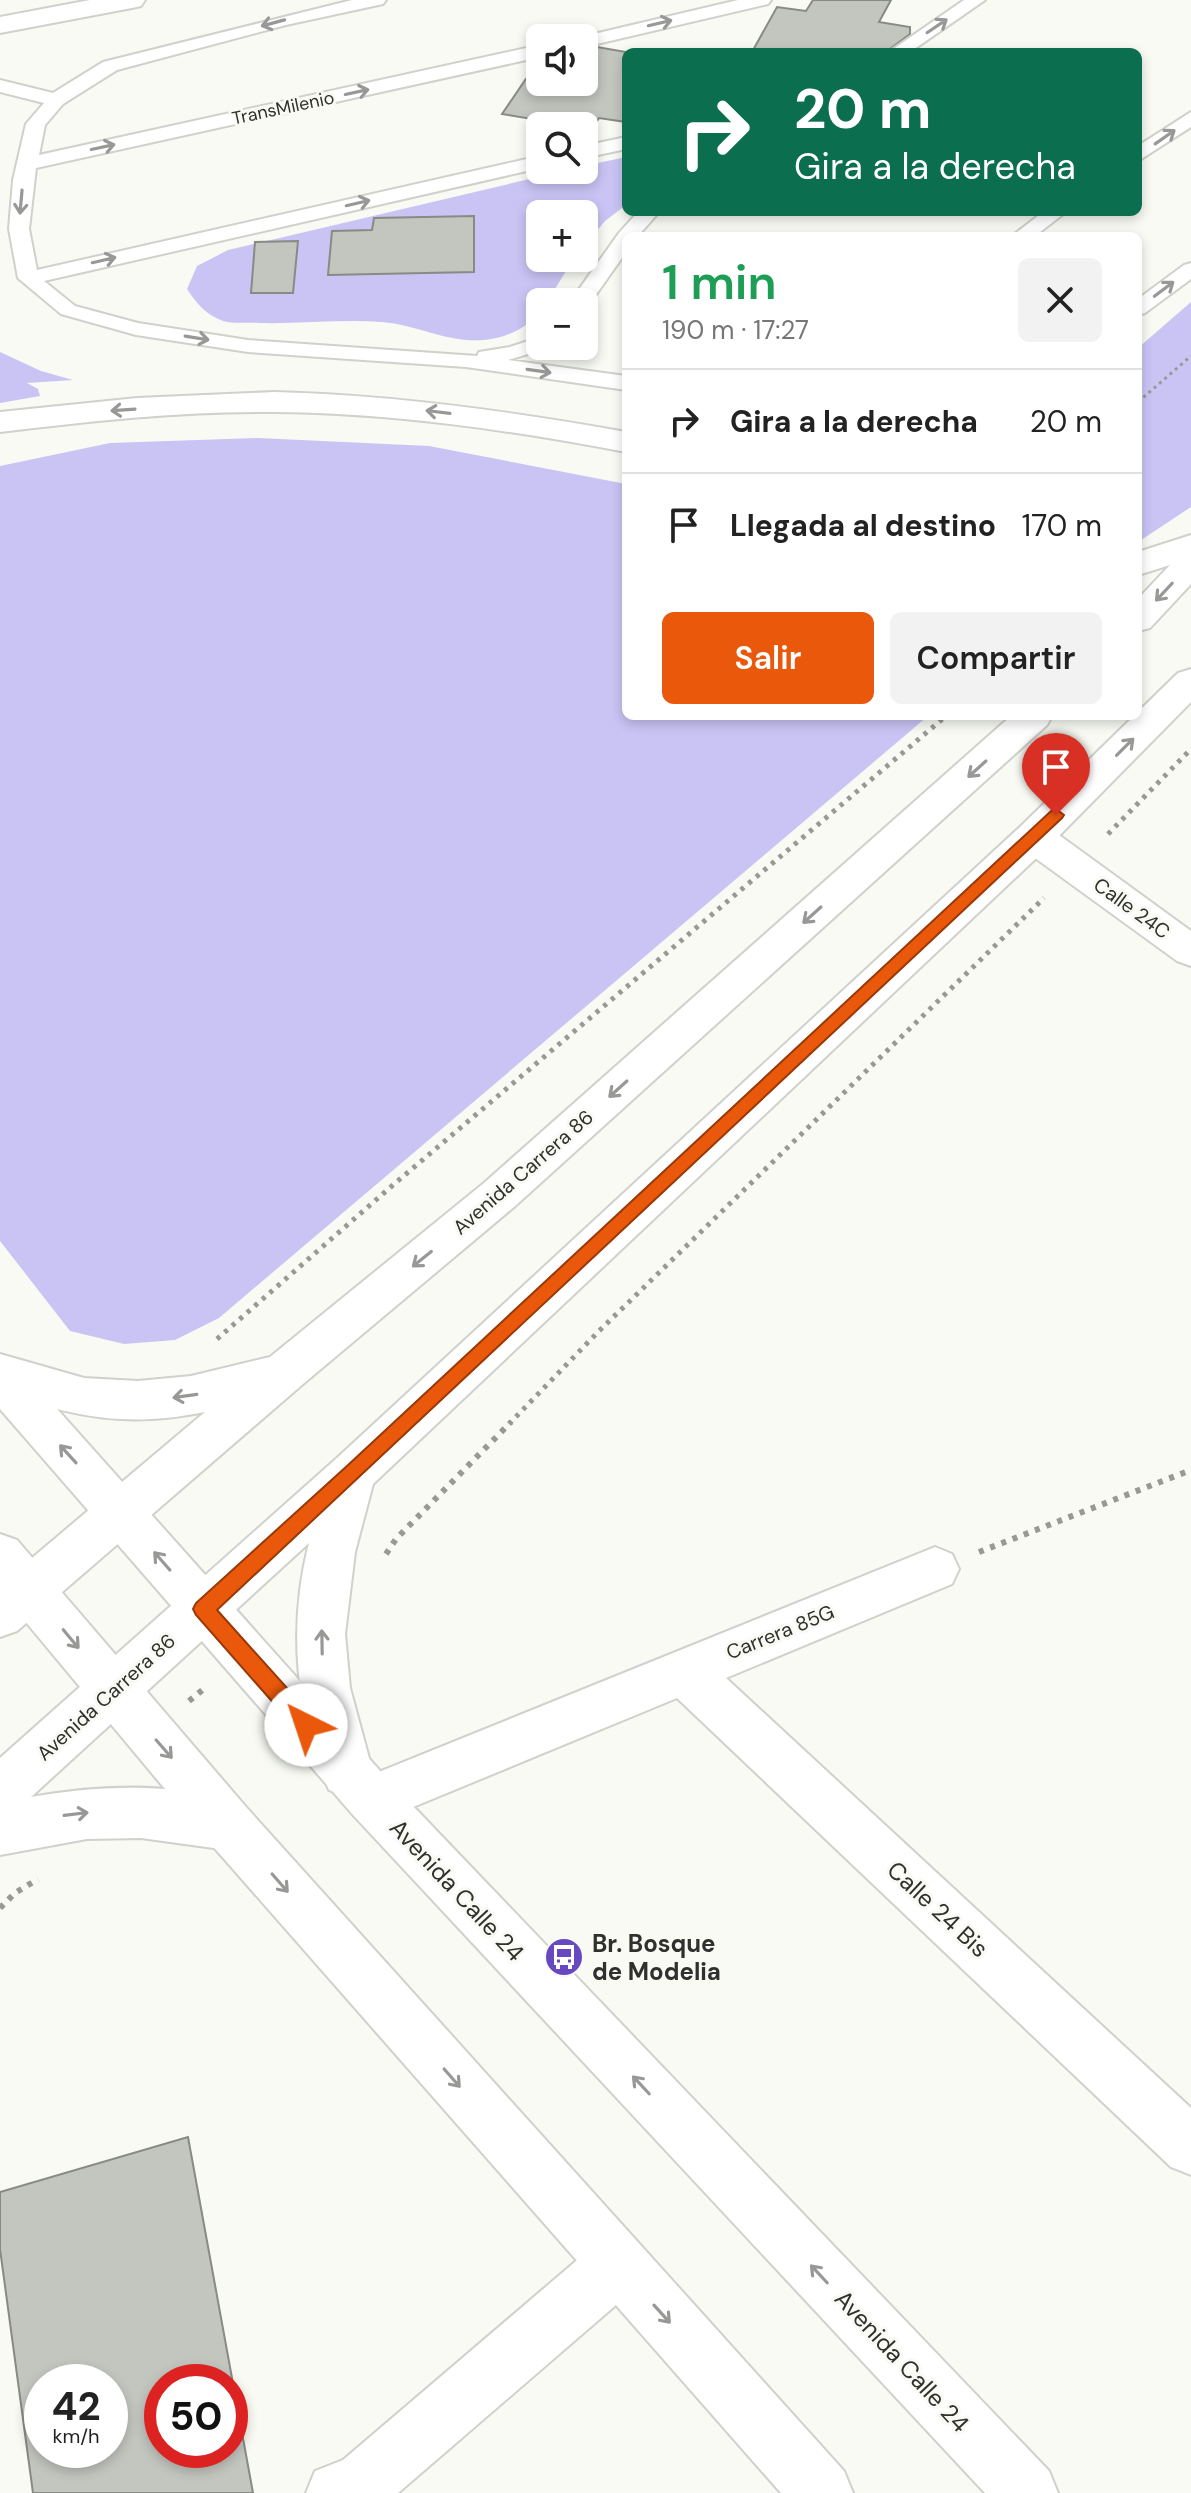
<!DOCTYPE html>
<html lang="es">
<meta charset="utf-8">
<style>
body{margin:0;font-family:"DM Sans",sans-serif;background:#f2f2f2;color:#222;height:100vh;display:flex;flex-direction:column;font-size:30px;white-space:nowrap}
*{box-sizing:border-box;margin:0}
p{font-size:26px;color:#767676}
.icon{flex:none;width:44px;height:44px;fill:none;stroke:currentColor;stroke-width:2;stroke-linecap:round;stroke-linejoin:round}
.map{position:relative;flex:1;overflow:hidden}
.drawer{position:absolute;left:622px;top:232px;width:520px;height:488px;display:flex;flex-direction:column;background:#fff;border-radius:12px;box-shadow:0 4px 12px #0003}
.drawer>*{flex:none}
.banner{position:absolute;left:622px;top:48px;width:520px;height:168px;border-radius:12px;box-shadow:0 4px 12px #0003;background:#0b6e4f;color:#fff;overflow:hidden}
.controls{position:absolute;left:526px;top:24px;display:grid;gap:16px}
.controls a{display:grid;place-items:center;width:72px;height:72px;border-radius:12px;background:#fff;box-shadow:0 4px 12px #0003;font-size:40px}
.speed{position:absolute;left:24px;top:2364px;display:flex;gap:16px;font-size:40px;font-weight:700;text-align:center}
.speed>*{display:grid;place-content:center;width:104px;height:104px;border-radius:50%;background:#fff;box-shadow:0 4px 12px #0003;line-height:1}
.speed small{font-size:20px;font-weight:400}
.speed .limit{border:12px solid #d22;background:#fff;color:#111}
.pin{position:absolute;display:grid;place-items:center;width:68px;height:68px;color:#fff;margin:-82px -34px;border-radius:50% 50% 50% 0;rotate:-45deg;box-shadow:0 0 8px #0007}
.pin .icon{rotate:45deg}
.me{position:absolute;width:88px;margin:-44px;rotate:319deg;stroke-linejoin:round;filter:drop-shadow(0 0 6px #0008)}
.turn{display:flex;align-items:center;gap:28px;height:168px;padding:0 40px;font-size:36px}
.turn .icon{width:104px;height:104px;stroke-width:2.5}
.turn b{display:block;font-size:56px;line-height:68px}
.round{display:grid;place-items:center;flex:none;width:84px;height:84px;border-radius:12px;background:#f2f2f2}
.headline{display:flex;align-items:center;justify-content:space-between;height:136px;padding:0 40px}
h1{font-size:48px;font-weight:600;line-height:60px;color:#1e9e55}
.action{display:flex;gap:16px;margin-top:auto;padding:16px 40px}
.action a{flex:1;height:92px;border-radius:12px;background:#ea580c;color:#fff;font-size:32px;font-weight:600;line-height:92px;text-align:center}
.action a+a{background:#f2f2f2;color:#222}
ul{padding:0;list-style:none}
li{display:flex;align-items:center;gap:24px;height:104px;padding:0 40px;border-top:2px solid #e0e0e0}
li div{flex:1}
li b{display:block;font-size:30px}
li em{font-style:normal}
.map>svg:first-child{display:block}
</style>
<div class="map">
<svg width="1191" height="2493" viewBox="0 0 1191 2493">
<rect width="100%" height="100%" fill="#f8faf3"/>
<path fill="#cac4f5" d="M 626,157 L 626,205 L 605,221 L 584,246 L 584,214 L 540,214 L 540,258 L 574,258 L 547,302 L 540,302 C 540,325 504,339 484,340 C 447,343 418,325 382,322 C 342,319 300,324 259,323 C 248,322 233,324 223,321 C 205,314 197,304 187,289 L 197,266 L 228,250 L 568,170 L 584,170 L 584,166 Z
M 1191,302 L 1191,507 L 1138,542 L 1138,348 Z
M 0,352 L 41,371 L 73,380 L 27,383 L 38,389 L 40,396 L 0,403 Z
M 258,438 L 429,446 L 626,484 L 626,716 L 928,716 L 219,1318 L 175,1340 L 124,1344 L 70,1331 L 0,1241 L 0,466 L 110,443 Z"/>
<path fill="#c3c5bf" stroke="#888a84" stroke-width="2" fill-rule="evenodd" d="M 813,0 L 891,0 L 879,22 L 910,27 L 910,34 L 886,52 L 752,52 L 777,7 L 806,11 Z
M 597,47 L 626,52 L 626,122 L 599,118 L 592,129 L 502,114 L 538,61 L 540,82 L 584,82 L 584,50 Z
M 474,216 L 474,272 L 328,275 L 332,231 L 372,230 L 374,218 Z
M 298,241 L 293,293 L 251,293 L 255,242 Z
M 188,2137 L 253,2493 L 33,2493 L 0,2249 L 0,2192 ZM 42,2382 L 110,2382 L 110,2450 L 42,2450 ZM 162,2382 L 230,2382 L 230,2450 L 162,2450 Z"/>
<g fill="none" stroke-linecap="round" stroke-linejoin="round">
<g stroke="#cfd1ca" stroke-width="4">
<path id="service" d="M 352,0 L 386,0 L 383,4 L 286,25 L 117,70 L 63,104 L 45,125 L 39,155 L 540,45 L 540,57 L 36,168 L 29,229 L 37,270 L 540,156 L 540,168 L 44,281 L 75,306 L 138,323 L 248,340 L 477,356 L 479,352 L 510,347 L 540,337 L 540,346 L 548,348 L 508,360 L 626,376 L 626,390 L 466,367 L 248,352 L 136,335 L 61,314 L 18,278 L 9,229 L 13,180 L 26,124 L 44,103 L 0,92 L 0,80 L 53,93 L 103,62 Z
M 738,0 L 771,0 L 768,4 L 584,47 L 584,38 L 577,38 Z
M 964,0 L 985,0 L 910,52 L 889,52 Z
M 1191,112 L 1191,127 L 1138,161 L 1138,146 Z
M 626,137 L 626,149 L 584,158 L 584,146 Z
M 638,212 L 659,212 L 638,236 L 626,236 L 626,252 L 588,306 L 584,308 L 584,302 L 570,302 L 619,233 Z
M 1043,212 L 1066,212 L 1035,236 L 1012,236 Z
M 1191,263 L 1191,279 L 1145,313 L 1138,315 L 1138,299 L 1184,265 Z"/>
</g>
<g stroke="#cfd1ca" stroke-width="4">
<path id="minor" d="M 90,0 L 145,0 L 141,6 L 132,8 L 0,33 L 0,17 Z
M 1034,824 L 1048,827 L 1191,931 L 1191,966 L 1177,961 L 1020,847 L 1015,837 L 1020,827 Z
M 935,1547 L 952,1554 L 959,1569 L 952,1584 L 726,1678 L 1191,2108 L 1191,2175 L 1171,2167 L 677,1698 L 372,1824 L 354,1816 L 346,1799 L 354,1782 Z
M 617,2236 L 638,2244 L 646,2265 L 638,2286 L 398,2493 L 306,2493 L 315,2471 L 343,2460 L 596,2244 Z"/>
</g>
<g stroke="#cfd1ca" stroke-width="4">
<path id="secondary" d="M 0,1358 L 16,1363 L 390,1782 L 1049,2471 L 1058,2493 L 985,2493 L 354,1816 L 0,1409 Z
M 0,1534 L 17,1540 L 246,1807 L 844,2471 L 853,2493 L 781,2493 L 210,1843 L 0,1591 Z"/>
</g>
<g stroke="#cfd1ca" stroke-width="4">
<path id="primary" d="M 274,392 C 393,395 509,411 626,432 L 626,452 C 510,430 393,413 274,412 C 182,411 91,421 0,432 L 0,412 L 137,398 Z
M 1191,535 L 1191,584 L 1150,628 L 1138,631 L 1138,599 L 1170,565 L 1138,575 L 1138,552 Z
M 1191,669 L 1191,702 L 1048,847 L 373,1484 L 355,1552 L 345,1634 L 350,1688 L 373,1773 L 365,1790 L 347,1797 L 329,1790 C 295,1712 288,1625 309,1543 L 31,1797 C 100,1785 181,1781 246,1807 L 254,1825 L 246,1843 L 228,1850 L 141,1838 L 87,1839 L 0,1855 L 0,1758 L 337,1458 L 1020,827 L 1134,716 L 1138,716 L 1138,712 L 1178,673 Z
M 1011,716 L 1052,716 L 1047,725 L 514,1207 L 303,1384 L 17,1631 L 0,1637 L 0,1585 L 205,1412 C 125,1428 75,1417 0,1392 L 0,1354 L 84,1378 L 138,1381 L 191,1376 L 270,1357 L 484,1183 Z"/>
</g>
<path stroke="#989995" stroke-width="3" stroke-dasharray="3 4" stroke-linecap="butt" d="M 1138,402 L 1191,356"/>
<path stroke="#989995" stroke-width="5" stroke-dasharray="4 6" stroke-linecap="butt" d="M 1108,834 L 1191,749
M 217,1339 L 393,1185 L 946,716
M 509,1424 L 598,1332 L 1044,898"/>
<path stroke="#989995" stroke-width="6" stroke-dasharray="5 7" stroke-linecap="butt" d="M 979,1552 L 1191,1470
M 386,1554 L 396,1539 L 511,1422
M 189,1701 L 206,1687
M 0,1908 L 15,1893 L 38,1879"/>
<use href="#service" fill="#fff" fill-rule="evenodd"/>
<use href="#minor" fill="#fff" fill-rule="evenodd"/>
<use href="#secondary" fill="#fff" fill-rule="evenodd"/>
<use href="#primary" fill="#fff" fill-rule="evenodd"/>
</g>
<defs><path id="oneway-shaft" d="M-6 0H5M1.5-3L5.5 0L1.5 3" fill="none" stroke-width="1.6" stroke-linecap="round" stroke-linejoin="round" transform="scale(2)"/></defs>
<g stroke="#989897">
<use href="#oneway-shaft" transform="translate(273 23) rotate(165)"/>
<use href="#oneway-shaft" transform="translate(660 23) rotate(-13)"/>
<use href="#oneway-shaft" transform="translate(937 26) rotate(-34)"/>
<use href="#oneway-shaft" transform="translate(357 92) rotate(-12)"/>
<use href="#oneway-shaft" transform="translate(1165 137) rotate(-35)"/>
<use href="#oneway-shaft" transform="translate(103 147) rotate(-12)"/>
<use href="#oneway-shaft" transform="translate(21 202) rotate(95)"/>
<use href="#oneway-shaft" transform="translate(358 203) rotate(-13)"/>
<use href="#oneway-shaft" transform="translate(104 260) rotate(-13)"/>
<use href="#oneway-shaft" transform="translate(1164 289) rotate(-37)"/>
<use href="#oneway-shaft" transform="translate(197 338) rotate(9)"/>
<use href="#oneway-shaft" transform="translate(539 371) rotate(8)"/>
<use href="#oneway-shaft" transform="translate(123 410) rotate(176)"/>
<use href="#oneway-shaft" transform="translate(438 412) rotate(-173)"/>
<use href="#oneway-shaft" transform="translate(1164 592) rotate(133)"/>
<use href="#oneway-shaft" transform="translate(1125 747) rotate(-45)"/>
<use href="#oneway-shaft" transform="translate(977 769) rotate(138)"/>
<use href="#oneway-shaft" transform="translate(812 915) rotate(138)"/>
<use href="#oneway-shaft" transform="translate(618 1089) rotate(138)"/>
<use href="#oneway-shaft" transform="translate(422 1259) rotate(141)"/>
<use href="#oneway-shaft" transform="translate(185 1396) rotate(172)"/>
<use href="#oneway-shaft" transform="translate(68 1454) rotate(-132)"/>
<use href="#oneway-shaft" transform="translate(162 1561) rotate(-131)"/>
<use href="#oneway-shaft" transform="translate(71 1639) rotate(50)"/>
<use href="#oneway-shaft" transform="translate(322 1642) rotate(-91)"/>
<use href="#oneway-shaft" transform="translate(164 1749) rotate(49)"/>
<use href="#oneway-shaft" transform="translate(76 1814) rotate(-7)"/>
<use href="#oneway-shaft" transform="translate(280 1883) rotate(49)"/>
<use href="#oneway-shaft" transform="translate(452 2078) rotate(49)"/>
<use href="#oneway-shaft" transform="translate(641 2085) rotate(-133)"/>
<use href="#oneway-shaft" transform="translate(819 2274) rotate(-133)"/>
<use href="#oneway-shaft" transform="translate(662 2314) rotate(48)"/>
</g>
<path fill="#ea580c" stroke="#983908" stroke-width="2" d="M 1056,809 L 1064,815 L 1062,818 L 217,1610 L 314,1718 L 317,1725 L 314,1732 L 306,1735 L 299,1732 L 196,1615 L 193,1609 L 196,1603 L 347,1466 L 1051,811 Z"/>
<defs>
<g id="bus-disc" transform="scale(2)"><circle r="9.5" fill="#6748c1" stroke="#f8faf3"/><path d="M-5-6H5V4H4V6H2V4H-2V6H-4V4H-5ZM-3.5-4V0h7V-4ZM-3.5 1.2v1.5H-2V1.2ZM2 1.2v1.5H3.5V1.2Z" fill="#fff"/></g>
</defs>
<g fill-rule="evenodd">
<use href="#bus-disc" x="564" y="1957"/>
</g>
<g text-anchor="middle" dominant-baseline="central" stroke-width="6" stroke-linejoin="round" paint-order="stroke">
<g font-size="18" fill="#30312f" stroke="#f8faf3">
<text transform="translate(283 108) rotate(-12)">TransMilenio</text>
</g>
<g font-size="20" fill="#30312f" stroke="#f8faf3">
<text transform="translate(1132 908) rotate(36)">Calle 24C</text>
<text transform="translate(523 1172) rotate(-41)">Avenida Carrera 86</text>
<text transform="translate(780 1632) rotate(-22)">Carrera 85G</text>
<text transform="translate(106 1697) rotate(-42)">Avenida Carrera 86</text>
</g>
<g font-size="24" fill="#30312f" stroke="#f8faf3">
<text transform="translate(457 1890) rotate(47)">Avenida Calle 24</text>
<text transform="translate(938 1909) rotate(43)">Calle 24 Bis</text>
<text transform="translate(902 2361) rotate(47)">Avenida Calle 24</text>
</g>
<g font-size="24" font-weight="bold" fill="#30312f" stroke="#f8faf3" text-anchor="start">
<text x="592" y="1943">Br. Bosque<tspan x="592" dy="28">de Modelia</tspan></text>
</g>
</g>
</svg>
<div class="controls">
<a><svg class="icon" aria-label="sound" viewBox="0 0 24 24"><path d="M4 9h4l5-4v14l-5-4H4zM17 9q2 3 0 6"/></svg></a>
<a><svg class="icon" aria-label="search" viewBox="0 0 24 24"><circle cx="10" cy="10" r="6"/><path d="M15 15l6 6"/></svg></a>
<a>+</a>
<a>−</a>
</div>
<div class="speed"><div>42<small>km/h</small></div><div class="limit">50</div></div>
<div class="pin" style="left:1056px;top:815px;background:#d93025"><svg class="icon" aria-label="arrive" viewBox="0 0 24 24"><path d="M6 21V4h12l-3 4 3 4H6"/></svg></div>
<svg class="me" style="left:306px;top:1725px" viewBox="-20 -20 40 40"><circle r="19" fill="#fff"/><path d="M0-13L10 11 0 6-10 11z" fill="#ea580c"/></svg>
<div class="banner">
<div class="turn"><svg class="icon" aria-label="right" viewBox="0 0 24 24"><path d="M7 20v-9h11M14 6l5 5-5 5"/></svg><div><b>20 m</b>Gira a la derecha</div></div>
</div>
<section class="drawer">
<div class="headline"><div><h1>1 min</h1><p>190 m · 17:27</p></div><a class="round"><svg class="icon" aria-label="close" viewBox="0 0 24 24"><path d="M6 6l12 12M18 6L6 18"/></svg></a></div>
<ul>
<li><svg class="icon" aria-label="right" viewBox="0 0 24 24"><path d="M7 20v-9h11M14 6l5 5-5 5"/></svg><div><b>Gira a la derecha</b></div><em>20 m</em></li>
<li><svg class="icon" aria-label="arrive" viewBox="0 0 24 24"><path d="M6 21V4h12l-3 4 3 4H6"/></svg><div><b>Llegada al destino</b></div><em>170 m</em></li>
</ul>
<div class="action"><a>Salir</a><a>Compartir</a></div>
</section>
</div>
